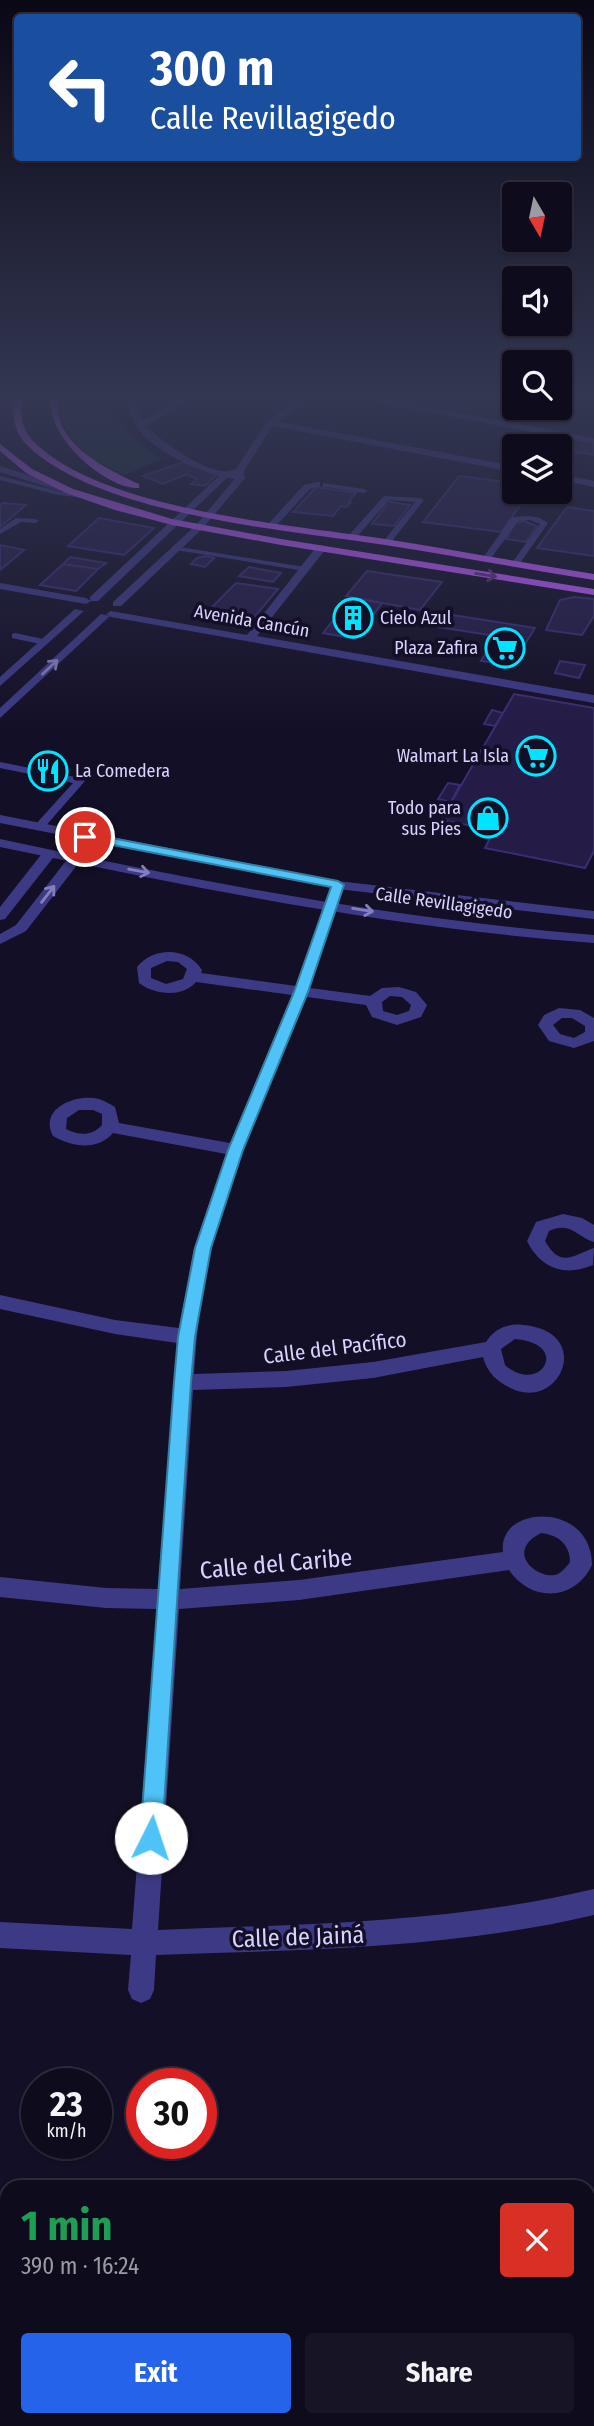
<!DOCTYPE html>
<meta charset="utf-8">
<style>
body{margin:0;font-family:"Fira Sans Condensed",sans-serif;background:#171425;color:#f1f3f6;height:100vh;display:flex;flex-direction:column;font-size:26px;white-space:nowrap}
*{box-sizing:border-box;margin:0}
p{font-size:23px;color:#9b9ba3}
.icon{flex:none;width:38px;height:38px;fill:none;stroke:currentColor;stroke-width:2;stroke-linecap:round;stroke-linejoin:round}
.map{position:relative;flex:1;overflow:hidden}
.sheet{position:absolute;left:0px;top:2180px;width:595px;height:247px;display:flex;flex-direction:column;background:#0e0b1c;border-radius:21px 21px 0 0;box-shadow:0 2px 5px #0004,0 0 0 2px #2e2b3b}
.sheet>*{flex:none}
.hud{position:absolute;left:14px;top:14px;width:567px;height:147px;border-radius:7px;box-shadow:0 2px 5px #0004,0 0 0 2px #2e2b3b;background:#1a4fa0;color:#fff;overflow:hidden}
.needle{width:46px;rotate:171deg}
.tools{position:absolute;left:502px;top:182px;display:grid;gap:14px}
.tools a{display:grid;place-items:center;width:70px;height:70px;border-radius:7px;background:#0e0b1c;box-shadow:0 2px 5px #0004,0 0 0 2px #2e2b3b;font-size:35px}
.speed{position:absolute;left:21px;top:2068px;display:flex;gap:14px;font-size:35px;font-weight:700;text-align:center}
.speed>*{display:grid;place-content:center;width:91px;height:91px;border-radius:50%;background:#0e0b1c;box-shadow:0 2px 5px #0004,0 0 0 2px #2e2b3b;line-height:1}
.speed small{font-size:18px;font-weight:400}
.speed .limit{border:10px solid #d22;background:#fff;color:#111}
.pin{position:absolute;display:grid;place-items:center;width:60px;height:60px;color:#fff;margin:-30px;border:4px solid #fff;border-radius:50%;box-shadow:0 2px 7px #0007}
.me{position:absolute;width:77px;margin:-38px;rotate:4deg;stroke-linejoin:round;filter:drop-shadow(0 0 5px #0008)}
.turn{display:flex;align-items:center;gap:24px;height:147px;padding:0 21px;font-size:32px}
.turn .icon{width:91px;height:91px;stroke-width:2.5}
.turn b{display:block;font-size:49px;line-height:60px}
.round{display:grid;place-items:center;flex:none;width:74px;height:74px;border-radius:7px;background:#171425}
.head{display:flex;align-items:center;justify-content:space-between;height:119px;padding:0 21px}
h1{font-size:42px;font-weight:700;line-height:52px;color:#1e9e55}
.cta{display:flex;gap:14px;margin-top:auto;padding:14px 21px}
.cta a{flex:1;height:80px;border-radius:7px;background:#2563eb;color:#fff;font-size:28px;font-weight:700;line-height:80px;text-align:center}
.cta a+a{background:#171425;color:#f1f3f6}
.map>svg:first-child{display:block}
</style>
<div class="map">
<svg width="594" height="2426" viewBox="0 0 594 2426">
<rect width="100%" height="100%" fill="#130f26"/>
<path fill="#12302f" d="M 60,395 L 114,395 C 110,422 142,448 163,459 L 124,475 C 98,463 75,450 63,422 C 59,413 56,405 60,395 Z"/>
<path fill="#241b47" stroke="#3b2d73" stroke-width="2" d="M 570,436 L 594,440 L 594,455 L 560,449 L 558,446 Z
M 184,462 L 217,474 L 205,486 L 191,484 L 197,479 L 187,474 L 163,484 L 143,476 Z
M 459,476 L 514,483 L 514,492 L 530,492 L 501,532 L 423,522 Z
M 316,487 L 356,493 L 349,501 L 351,502 L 346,507 L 341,506 L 333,516 L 293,512 Z
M 386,501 L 410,505 L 394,526 L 372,524 L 386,506 L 381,505 Z
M 3,503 L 26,505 L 0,527 L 0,505 Z
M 567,507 L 594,511 L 594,556 L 537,548 Z
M 99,518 L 154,528 L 124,555 L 68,546 Z
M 524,521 L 537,526 L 526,542 L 506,539 L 515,523 Z
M 0,545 L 24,550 L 0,570 Z
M 205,556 L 214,558 L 205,567 L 191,564 L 197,558 Z
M 70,557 L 106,563 L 98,569 L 63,564 Z
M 63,564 L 98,569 L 76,591 L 40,585 Z
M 249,567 L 281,573 L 273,582 L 239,576 Z
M 367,571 L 442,582 L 420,610 L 346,596 Z
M 236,583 L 278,589 L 251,621 L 206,613 Z
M 574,597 L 594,599 L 594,616 L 582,635 L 546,630 L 560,600 Z
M 351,598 L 382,603 L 356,639 L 323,633 Z
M 446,614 L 535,628 L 512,665 L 481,661 L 496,636 L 438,627 Z
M 560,661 L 585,665 L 579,678 L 555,673 Z
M 514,694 L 594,708 L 594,851 L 585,868 L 485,848 L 494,830 L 441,820 Z
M 492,710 L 503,713 L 495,726 L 484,724 Z
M 448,783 L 460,785 L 451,802 L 438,799 Z"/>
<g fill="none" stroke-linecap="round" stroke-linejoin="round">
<path fill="#3d3a85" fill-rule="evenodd" d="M 0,476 L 58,491 L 90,496 L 86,498 L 58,495 L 0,480 Z
M 317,482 L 320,482 L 320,486 L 310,489 L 275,527 L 269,527 L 269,523 L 304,485 Z
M 323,483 L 364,489 L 368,491 L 364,493 L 326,487 L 323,487 Z
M 384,496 L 420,498 L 424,500 L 389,545 L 382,543 L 415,502 L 389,500 L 355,539 L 349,539 L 349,535 Z
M 530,516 L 540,518 L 548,523 L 518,566 L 511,564 L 540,524 L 530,520 L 518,521 L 489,561 L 483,561 L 482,559 L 512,517 Z
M 16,518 L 35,519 L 39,521 L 35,523 L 21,522 L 0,534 L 0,529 Z
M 173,546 L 305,567 L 309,569 L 305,571 L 176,550 L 172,548 Z
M 15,633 L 48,640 L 49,642 L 45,645 L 12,638 L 12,634 Z
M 0,762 L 80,778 L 85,781 L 43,829 L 35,829 L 35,825 L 73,783 L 0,768 Z"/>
<path fill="#3d3a85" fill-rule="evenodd" d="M 128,395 L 136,395 L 143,420 L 184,395 L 195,395 L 146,426 C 161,441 206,474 228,471 C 234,470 238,467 244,467 L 244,479 C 215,481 154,453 137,427 C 131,418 129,406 128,395 Z
M 270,420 L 514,466 L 514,472 L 267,425 Z
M 560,474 L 594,481 L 594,487 L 560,480 Z
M 321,545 L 326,548 L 325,550 L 257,636 L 594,695 L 594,703 L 111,617 L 106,614 L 111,611 L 247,635 L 317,546 Z
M 0,583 L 86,598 L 91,601 L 86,604 L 0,589 Z
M 49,850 L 56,854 L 5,919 L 0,920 L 0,907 L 44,851 Z
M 74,856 L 81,860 L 26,931 L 0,944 L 0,934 L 16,925 L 69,857 Z
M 338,881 L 345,885 L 310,988 L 370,996 L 382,988 L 399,987 L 416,992 L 427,1005 L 421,1017 L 397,1025 L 372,1017 L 366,1005 L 307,997 C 273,1079 235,1161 212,1247 C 201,1288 197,1332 194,1374 L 286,1371 L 373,1362 L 486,1342 C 494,1329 508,1323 523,1325 C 593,1331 562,1408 515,1390 C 499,1383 488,1375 483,1357 L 373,1378 L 286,1387 L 193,1390 L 180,1589 L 299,1580 L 503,1552 C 497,1504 592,1501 592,1565 C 575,1601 531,1603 509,1570 L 299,1600 L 179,1609 L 158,1930 C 304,1924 451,1923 594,1889 L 594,1915 C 450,1949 303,1950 156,1955 L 154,1990 L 150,1999 L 141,2003 L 132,1999 L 128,1990 L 131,1955 L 0,1948 L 0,1922 L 132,1929 L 157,1609 L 106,1608 L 0,1597 L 0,1577 L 106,1588 L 158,1589 L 177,1343 L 115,1334 L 0,1309 L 0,1295 L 115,1320 L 179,1328 L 194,1248 L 226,1154 L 113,1133 C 98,1151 72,1147 53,1136 C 38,1108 77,1093 99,1099 C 105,1101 110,1104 115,1107 L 119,1123 L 230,1143 L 292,995 L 196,982 C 182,998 155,995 139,983 L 137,967 C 154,946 188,947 202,970 L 201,973 L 296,986 L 331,885 ZM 167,961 L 178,962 L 187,969 L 183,979 L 166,984 L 151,978 L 151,968 ZM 390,996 L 402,997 L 411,1005 L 409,1011 L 397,1015 L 383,1011 L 382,1002 ZM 79,1110 L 93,1110 L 102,1114 L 102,1125 C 92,1136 79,1136 66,1129 L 67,1118 ZM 515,1339 C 573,1344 539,1396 505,1365 L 501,1349 ZM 541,1533 C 558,1535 570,1544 570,1562 C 567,1566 563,1571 558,1574 C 541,1582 502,1553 541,1533 Z
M 559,1008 L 580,1010 L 594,1018 L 594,1041 L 574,1048 L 549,1041 L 538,1025 L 544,1015 ZM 562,1018 L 572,1018 L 585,1026 L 585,1032 L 574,1038 L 560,1034 L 553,1025 Z
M 563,1214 L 582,1218 L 594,1225 L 594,1242 C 576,1236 570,1221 549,1231 L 545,1241 C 561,1269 573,1255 594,1248 L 593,1265 C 565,1277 541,1269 527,1241 L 536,1222 Z"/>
<path fill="#3d3a85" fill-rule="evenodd" d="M 305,395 L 315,395 L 273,425 L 244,471 L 238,471 L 236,469 L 267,421 Z
M 342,395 L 362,395 L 594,438 L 594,444 Z
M 0,466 L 63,486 L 65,488 L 60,491 L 0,472 Z
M 222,473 L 230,475 L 98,601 L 90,601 L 90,597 Z
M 238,475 L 246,477 L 202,529 L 121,606 L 113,606 L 113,602 L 196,525 Z
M 75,609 L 84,611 L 0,686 L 0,677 Z
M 101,614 L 110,616 L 0,718 L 0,708 Z
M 0,815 L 338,881 L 594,911 L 594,919 L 338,889 L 0,823 Z
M 0,839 C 195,881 395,919 594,935 L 594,943 C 406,929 218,893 34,854 L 0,847 Z"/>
<path fill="#c25bff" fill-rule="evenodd" d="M 13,395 L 21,395 C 20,411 21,428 32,440 C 99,510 292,525 385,539 C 455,550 524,563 594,574 L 594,580 C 524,569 455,556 385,545 C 287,530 98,515 27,445 C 14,432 11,413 13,395 Z
M 52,395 L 60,395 C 47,441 107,469 139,484 L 139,488 C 106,490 41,433 52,395 Z
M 0,444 L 32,469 L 73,489 L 172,519 L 281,539 L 594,589 L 594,595 L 281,545 L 172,525 L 115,510 L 66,493 L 26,473 L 0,451 Z"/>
</g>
<defs><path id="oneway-shaft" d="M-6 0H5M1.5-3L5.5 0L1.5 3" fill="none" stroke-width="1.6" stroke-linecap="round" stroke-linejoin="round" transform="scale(1.75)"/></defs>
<use stroke="#623188" href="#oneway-shaft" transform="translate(486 575) rotate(9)"/>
<g stroke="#837fbc">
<use href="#oneway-shaft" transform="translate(50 667) rotate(-43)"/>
<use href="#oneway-shaft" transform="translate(139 871) rotate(10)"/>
<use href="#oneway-shaft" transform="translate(48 894) rotate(-52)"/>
<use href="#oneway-shaft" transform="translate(363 910) rotate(9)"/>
</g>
<linearGradient id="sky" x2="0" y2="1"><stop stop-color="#0a0815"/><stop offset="0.54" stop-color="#333752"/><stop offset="1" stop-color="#333752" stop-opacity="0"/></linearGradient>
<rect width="594" height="735" fill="url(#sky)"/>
<path fill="#4fc3f7" stroke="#337fa1" stroke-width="2" d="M 85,833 L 338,881 L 344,885 L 308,992 L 243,1150 L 211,1248 L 195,1337 L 191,1382 L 162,1838 L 159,1845 L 151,1849 L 143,1845 L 140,1838 L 174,1382 L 178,1337 L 195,1248 L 228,1150 L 294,992 L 331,887 L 81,839 L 79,837 Z"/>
<defs>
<g id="building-ring" transform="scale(2.0125)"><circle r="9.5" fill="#130f26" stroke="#00e5ff" stroke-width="1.5"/><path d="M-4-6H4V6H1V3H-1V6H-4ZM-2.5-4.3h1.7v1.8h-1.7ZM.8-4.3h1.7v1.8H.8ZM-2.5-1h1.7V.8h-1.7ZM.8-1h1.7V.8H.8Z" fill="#00e5ff"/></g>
<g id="supermarket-ring" transform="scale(2.0125)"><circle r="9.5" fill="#130f26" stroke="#00e5ff" stroke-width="1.5"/><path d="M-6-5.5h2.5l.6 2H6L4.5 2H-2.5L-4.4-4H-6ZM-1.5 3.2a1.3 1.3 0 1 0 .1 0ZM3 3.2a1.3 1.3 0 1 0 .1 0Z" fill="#00e5ff"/></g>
<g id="restaurant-ring" transform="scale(2.0125)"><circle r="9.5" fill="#130f26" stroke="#00e5ff" stroke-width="1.5"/><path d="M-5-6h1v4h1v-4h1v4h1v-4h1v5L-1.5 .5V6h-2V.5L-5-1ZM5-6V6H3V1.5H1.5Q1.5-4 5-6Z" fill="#00e5ff"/></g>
<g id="shop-ring" transform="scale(2.0125)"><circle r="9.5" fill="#130f26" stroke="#00e5ff" stroke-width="1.5"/><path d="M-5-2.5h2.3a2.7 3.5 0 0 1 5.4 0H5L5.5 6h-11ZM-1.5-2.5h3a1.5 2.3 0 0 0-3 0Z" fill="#00e5ff"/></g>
</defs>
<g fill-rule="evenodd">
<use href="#building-ring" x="353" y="618"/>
<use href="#supermarket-ring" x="505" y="648"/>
<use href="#supermarket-ring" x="536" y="756"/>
<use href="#restaurant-ring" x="48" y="771"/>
<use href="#shop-ring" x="488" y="818"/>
</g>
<g text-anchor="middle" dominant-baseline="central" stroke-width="7" stroke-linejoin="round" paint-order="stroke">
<g font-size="18" fill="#d9d4ff" stroke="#130f26" text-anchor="end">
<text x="380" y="618" text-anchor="start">Cielo Azul</text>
<text x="478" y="648">Plaza Zafira</text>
<text x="509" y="756">Walmart La Isla</text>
<text x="75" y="771" text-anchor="start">La Comedera</text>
<text x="461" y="808">Todo para<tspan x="461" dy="21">sus Pies</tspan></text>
</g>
<g font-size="18" fill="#d9d4ff" stroke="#130f26">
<text transform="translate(252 621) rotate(10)">Avenida Cancún</text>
<text transform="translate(444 903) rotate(8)">Calle Revillagigedo</text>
</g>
<g font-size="21" fill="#d9d4ff" stroke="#130f26">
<text transform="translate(335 1348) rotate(-7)">Calle del Pacífico</text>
</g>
<g font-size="24" fill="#d9d4ff" stroke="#130f26">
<text transform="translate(276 1564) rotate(-5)">Calle del Caribe</text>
<text transform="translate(298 1937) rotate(-2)">Calle de Jainá</text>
</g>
</g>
</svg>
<div class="tools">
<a><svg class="needle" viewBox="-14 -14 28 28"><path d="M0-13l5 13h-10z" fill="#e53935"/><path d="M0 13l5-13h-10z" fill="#9b9ba3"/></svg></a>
<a><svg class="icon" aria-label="sound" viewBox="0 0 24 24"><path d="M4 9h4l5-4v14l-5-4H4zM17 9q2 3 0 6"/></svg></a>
<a><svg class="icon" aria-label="search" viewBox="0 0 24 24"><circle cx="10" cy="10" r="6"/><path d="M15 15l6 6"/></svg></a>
<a><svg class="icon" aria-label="layers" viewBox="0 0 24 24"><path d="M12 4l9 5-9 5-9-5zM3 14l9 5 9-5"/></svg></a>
</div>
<div class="speed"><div>23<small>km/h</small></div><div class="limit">30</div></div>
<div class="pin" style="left:85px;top:837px;background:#d93025"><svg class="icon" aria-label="arrive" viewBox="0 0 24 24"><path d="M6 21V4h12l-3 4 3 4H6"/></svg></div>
<svg class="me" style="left:151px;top:1838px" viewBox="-20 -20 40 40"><circle r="19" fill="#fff"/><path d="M0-13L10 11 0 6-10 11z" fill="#4fc3f7"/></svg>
<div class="hud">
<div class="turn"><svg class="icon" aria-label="left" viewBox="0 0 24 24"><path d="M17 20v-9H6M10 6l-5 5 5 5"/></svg><div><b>300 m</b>Calle Revillagigedo</div></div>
</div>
<section class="sheet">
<div class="head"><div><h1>1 min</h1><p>390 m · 16:24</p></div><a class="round" style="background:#d93025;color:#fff"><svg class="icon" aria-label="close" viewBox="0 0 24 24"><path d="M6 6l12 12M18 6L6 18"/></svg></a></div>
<div class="cta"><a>Exit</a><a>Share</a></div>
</section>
</div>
